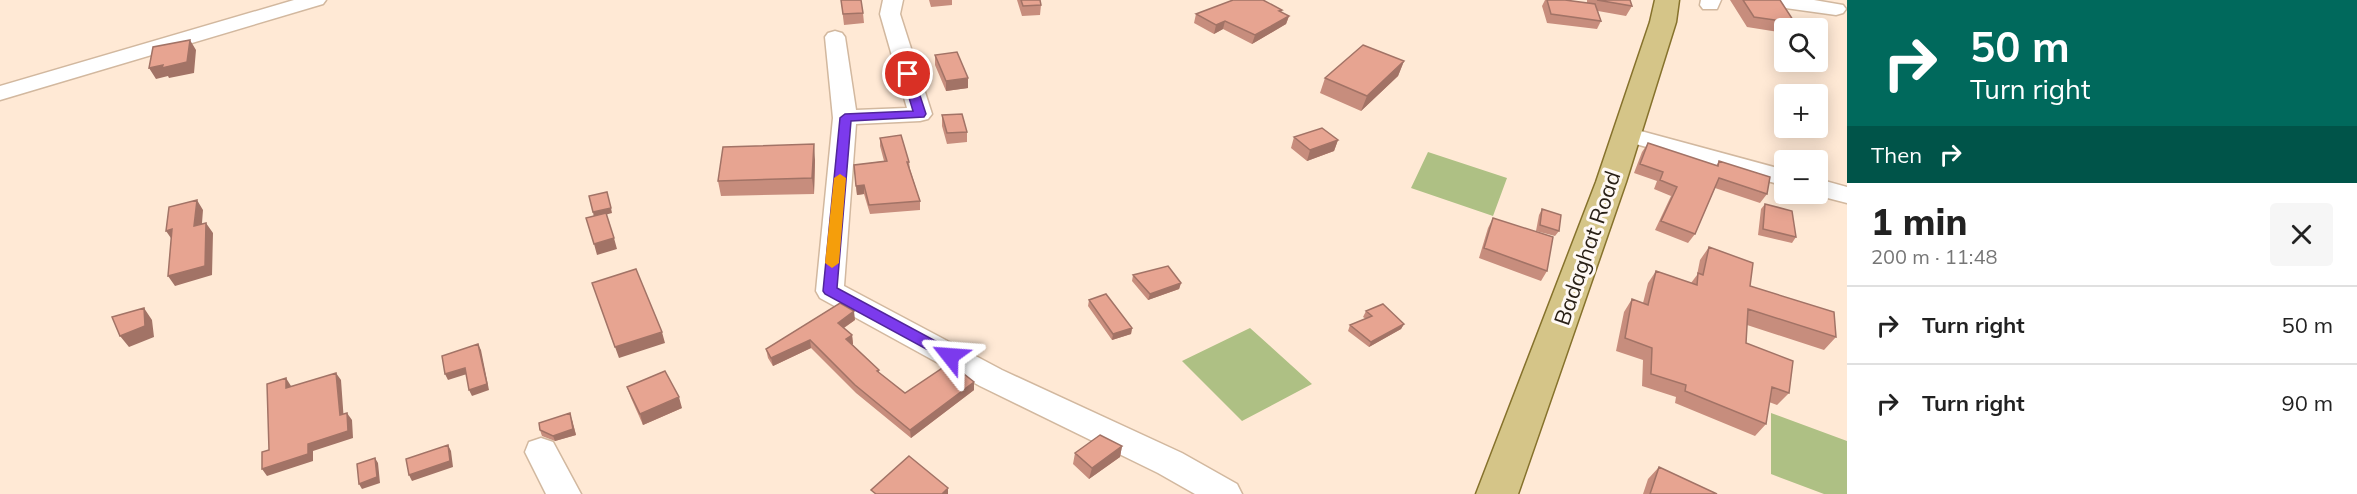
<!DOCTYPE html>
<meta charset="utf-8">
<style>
body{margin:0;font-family:Mulish,sans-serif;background:#f6f6f6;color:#222;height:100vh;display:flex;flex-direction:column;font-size:22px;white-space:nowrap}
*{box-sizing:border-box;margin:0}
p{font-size:20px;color:#767676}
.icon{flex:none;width:33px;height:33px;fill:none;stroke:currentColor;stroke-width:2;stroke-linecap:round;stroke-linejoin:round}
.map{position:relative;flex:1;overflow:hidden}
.sheet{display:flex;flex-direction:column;background:#fff;width:510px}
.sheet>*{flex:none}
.guide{background:#00695c;color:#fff;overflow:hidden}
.fabs{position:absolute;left:1774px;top:18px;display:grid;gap:12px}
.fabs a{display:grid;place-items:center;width:54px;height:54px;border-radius:6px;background:#fff;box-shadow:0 3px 15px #0003;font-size:30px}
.pin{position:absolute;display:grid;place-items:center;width:51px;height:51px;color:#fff;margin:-26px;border:3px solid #fff;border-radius:50%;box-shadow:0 2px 6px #0007}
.me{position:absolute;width:66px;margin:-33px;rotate:298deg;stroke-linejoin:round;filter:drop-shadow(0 0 4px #0008)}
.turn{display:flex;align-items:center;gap:21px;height:126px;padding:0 24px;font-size:27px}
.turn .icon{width:78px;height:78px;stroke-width:2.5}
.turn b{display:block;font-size:42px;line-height:51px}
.then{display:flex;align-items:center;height:57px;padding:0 24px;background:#0003;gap:12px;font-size:22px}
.round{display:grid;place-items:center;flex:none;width:63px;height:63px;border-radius:6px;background:#f6f6f6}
.overview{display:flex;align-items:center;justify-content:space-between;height:102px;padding:0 24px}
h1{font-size:36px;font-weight:800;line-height:45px}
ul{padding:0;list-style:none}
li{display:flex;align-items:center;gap:18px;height:78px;padding:0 24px;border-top:2px solid #e0e0e0}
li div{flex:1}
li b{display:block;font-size:22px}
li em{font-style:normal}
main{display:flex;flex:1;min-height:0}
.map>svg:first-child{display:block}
</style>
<main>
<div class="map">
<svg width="1847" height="494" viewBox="0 0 1847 494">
<rect width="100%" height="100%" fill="#ffe9d5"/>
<path fill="#aec084" d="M 1428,152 L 1507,178 L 1493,216 L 1411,188 Z
M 1250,328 L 1312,384 L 1242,421 L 1182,361 Z
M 1771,413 L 1847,441 L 1847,494 L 1824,494 L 1771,474 Z"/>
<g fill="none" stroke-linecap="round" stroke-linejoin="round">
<g stroke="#d2b89f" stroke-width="3">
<path id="minor" d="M 294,0 L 326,0 L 323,4 L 0,100 L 0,86 Z
M 883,0 L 903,0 L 900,14 L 932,114 L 928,119 L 920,121 L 856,124 L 844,286 L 1002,370 L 1182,453 L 1237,484 L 1242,494 L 1195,494 L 1158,473 L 980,386 L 820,298 L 816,291 L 833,118 L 825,37 L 828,33 L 835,31 L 842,33 L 845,37 L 856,110 L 907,108 L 880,14 Z
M 1701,0 L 1721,0 L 1717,9 L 1703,9 L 1700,5 Z
M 1761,0 L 1814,0 L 1843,5 L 1846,9 L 1843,13 L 1836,15 L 1771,6 L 1764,4 Z
M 1626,127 L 1785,170 L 1785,186 L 1618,139 L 1614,134 L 1618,129 Z
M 1818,179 L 1847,187 L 1847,203 L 1812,194 L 1818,194 Z
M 541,438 L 553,442 L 581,494 L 546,494 L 525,452 L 529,442 Z"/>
</g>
<g stroke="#86722c" stroke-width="3">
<path id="major" d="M 1655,0 L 1679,0 L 1676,22 L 1626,182 L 1518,494 L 1476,494 L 1596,182 L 1650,22 Z"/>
</g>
<use href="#minor" fill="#fff" fill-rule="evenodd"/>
<use href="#major" fill="#d5c588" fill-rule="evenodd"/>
</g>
<path fill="#c78d7d" d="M 841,0 L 863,13 L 864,23 L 844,25 Z
M 929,0 L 952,0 L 952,5 L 931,7 Z
M 1017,0 L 1040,0 L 1041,5 L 1040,15 L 1022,16 Z
M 1545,0 L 1565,0 L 1587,3 L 1587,0 L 1630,0 L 1632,6 L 1626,16 L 1598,11 L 1601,21 L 1597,29 L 1547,23 L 1542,6 Z
M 1730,0 L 1780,0 L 1795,23 L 1791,28 L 1785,28 L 1785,33 L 1747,27 Z
M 1282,10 L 1281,12 L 1289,16 L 1286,24 L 1252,44 L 1223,29 L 1214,34 L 1194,23 L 1196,14 Z
M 935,55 L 968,88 L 946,91 L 935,65 Z
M 1404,61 L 1398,76 L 1361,111 L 1320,93 L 1325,78 Z
M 942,115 L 967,132 L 967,142 L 947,144 L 942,126 Z
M 1294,137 L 1338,140 L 1334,151 L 1307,161 L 1291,148 Z
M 880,138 L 909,162 L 910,169 L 920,201 L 920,210 L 870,214 L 864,194 L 857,195 L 854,165 L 884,161 L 880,146 Z
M 1648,143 L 1716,166 L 1719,161 L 1767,194 L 1760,203 L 1715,188 L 1695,234 L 1688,243 L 1655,230 L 1671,196 L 1654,189 L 1657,181 L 1634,173 L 1642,152 Z
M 815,160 L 814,194 L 721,196 L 718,181 Z
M 1765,204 L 1796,237 L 1792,243 L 1758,235 L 1761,209 Z
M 1542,209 L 1559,231 L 1555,236 L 1536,231 L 1539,215 Z
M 1493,218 L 1547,271 L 1541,281 L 1479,258 L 1488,228 Z
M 1709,247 L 1750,286 L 1836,337 L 1824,350 L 1747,325 L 1746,343 L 1789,393 L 1777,405 L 1769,402 L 1766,424 L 1755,436 L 1675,403 L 1676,397 L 1642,386 L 1643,360 L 1616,351 L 1624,312 L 1632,299 L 1643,303 L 1648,283 L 1656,271 L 1691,283 L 1697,275 L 1700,260 Z
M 1133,275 L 1181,283 L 1179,289 L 1148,300 L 1132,281 Z
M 1089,300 L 1132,328 L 1131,334 L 1112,340 L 1088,306 Z
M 1366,311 L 1404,324 L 1401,329 L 1369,347 L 1348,331 L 1350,325 L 1366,319 L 1363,317 Z
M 855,320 L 844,328 L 852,335 L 853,344 L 852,344 L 879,370 L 879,373 L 905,393 L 974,382 L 974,390 L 911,438 L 856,393 L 811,348 L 773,366 L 768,358 L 766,349 Z
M 627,387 L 682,408 L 643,425 L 631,398 Z
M 572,419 L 576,435 L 555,441 L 542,436 L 540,430 Z
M 1122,446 L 1120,457 L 1089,479 L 1073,464 L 1075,453 Z
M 1659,467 L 1717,494 L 1643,494 L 1648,479 Z"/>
<path fill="#a27366" d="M 1289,16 L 1286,24 L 1252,44 L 1255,35 Z
M 1225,21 L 1223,29 L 1214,34 L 1216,25 Z
M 190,40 L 196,50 L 194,73 L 169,78 L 168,76 L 156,79 L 149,68 Z
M 1404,61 L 1398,76 L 1361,111 L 1367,96 Z
M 968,78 L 968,88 L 946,91 L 946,81 Z
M 1338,140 L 1334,151 L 1307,161 L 1310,150 Z
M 814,144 L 815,160 L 814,194 L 812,178 Z
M 864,185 L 864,194 L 857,195 L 856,186 Z
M 197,200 L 203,210 L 201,236 L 194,226 Z
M 611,208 L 612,213 L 594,218 L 593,212 Z
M 206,223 L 213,233 L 212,275 L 175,286 L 168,276 Z
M 172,229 L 173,241 L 166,231 Z
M 614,238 L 617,249 L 597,255 L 594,244 Z
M 1181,283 L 1179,289 L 1148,300 L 1150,294 Z
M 144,308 L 152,320 L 154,337 L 129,347 L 120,336 Z
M 854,311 L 855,320 L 839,331 L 838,323 Z
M 1404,324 L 1401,329 L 1369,347 L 1371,342 Z
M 1132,328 L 1131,334 L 1112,340 L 1113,334 Z
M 662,332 L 665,343 L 619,358 L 615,347 Z
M 852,335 L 853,344 L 847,347 L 846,339 Z
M 810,340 L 811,348 L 773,366 L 771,358 Z
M 478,344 L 481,350 L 489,390 L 472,396 L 469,390 Z
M 465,368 L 467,374 L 448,380 L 445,374 Z
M 336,373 L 341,380 L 344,422 L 340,415 Z
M 286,378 L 291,386 L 291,395 L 286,388 Z
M 974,382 L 974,390 L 911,438 L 910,430 Z
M 679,397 L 682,408 L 643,425 L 640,414 Z
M 347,413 L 352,420 L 353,438 L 313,451 L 313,461 L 267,476 L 262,469 L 308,444 Z
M 570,413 L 576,435 L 555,441 L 553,436 Z
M 448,445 L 451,451 L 453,467 L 412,481 L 409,475 Z
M 1122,446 L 1120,457 L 1089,479 L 1092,468 Z
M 375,458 L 378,463 L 380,483 L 362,489 L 359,484 Z
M 948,488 L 948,494 L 942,494 Z"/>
<path fill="#e7a491" stroke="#a27366" stroke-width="1.5" d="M 841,0 L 861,0 L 863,13 L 843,14 Z
M 1021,0 L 1040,0 L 1041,5 L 1023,6 Z
M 1233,0 L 1263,0 L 1282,10 L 1279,11 L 1289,16 L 1255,35 L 1225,21 L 1216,25 L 1196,14 Z
M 1547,0 L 1565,0 L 1595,4 L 1601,21 L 1551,14 Z
M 1597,0 L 1630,0 L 1632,6 Z
M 1743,0 L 1780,0 L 1795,23 L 1754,17 Z
M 190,40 L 187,62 L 162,68 L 163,65 L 149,68 L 153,47 Z
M 1363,45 L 1404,61 L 1367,96 L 1325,78 Z
M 957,52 L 968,78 L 946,81 L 935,55 Z
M 962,114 L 967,132 L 947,133 L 942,115 Z
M 1322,128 L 1338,140 L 1310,150 L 1294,137 Z
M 901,135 L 909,162 L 907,162 L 920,201 L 869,205 L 864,185 L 856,186 L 854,165 L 887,161 L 880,138 Z
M 1648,143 L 1718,166 L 1719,161 L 1770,177 L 1767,194 L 1719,178 L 1695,234 L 1661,221 L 1677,187 L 1660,180 L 1663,172 L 1640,164 Z
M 814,144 L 812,178 L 718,181 L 723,147 Z
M 607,192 L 611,208 L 593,212 L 589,196 Z
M 197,200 L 194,226 L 206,223 L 205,266 L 168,276 L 172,229 L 166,231 L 169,207 Z
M 1765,204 L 1792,211 L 1796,237 L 1763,229 Z
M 1542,209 L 1561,215 L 1559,231 L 1540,225 Z
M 606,213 L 614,238 L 594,244 L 586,218 Z
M 1493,218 L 1553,237 L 1547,271 L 1484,248 Z
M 1709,247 L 1753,263 L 1750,286 L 1834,312 L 1836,337 L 1748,309 L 1746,343 L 1793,361 L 1789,393 L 1772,387 L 1766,424 L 1685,391 L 1686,385 L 1651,374 L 1652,348 L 1625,338 L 1632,299 L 1648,305 L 1656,271 L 1697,285 L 1698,273 L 1703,275 Z
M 1168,266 L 1181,283 L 1150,294 L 1133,275 Z
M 636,269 L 662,332 L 615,347 L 592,283 Z
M 1106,294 L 1132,328 L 1113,334 L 1089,300 Z
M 840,303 L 854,311 L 838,323 L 852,335 L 846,339 L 879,370 L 877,371 L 905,393 L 950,363 L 974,382 L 910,430 L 855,385 L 810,340 L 771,358 L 766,349 Z
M 1383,304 L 1404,324 L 1371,342 L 1350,325 L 1372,316 L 1366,311 Z
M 144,308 L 145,326 L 120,336 L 112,317 Z
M 478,344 L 487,384 L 469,390 L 465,368 L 445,374 L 442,356 Z
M 665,371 L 679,397 L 640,414 L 627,387 Z
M 336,373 L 340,415 L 347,413 L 348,431 L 308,444 L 308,454 L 262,469 L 262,452 L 269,450 L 267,384 L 286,378 L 286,388 Z
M 570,413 L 573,429 L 553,436 L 540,430 L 539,423 Z
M 1100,435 L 1122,446 L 1092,468 L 1075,453 Z
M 448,445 L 450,461 L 409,475 L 406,459 Z
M 909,456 L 948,488 L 942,494 L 876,494 L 871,490 Z
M 375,458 L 377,477 L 359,484 L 357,464 Z
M 1659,467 L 1717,494 L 1650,494 Z"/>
<path fill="#7c3aed" stroke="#51269a" stroke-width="1.5" d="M 908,71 L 913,74 L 926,114 L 924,117 L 851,121 L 837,288 L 956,352 L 958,356 L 956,360 L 950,362 L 825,294 L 823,291 L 840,118 L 845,114 L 913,111 L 902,74 Z"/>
<path fill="#f59e0b" d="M 840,174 L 846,178 L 839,263 L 832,268 L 825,263 L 834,178 Z"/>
<g text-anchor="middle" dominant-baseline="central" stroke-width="6" stroke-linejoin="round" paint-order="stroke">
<g font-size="22" fill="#281f15" stroke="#fff9f4">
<text transform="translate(1587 248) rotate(-71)">Badaghat Road</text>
</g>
</g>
</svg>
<div class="fabs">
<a><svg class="icon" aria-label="search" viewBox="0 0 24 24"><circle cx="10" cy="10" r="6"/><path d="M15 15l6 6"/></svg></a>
<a>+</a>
<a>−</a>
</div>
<div class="pin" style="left:908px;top:74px;background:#d93025"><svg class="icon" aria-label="arrive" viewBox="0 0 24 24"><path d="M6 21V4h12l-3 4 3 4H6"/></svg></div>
<svg class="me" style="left:950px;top:356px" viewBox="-20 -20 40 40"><path d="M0-17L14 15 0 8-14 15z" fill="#7c3aed" stroke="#fff" stroke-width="4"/></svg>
</div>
<section class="sheet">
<div class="guide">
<div class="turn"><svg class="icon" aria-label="right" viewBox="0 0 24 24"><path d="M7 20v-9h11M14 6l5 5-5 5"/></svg><div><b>50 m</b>Turn right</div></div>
<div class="then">Then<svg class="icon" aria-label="right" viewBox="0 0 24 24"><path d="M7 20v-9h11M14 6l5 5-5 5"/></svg></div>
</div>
<div class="overview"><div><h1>1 min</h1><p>200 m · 11:48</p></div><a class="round"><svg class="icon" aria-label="close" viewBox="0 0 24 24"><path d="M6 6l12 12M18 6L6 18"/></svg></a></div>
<ul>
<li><svg class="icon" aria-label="right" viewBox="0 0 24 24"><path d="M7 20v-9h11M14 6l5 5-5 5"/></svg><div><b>Turn right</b></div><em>50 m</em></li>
<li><svg class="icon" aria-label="right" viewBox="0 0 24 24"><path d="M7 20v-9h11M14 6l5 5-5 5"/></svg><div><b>Turn right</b></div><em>90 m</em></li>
</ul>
</section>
</main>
